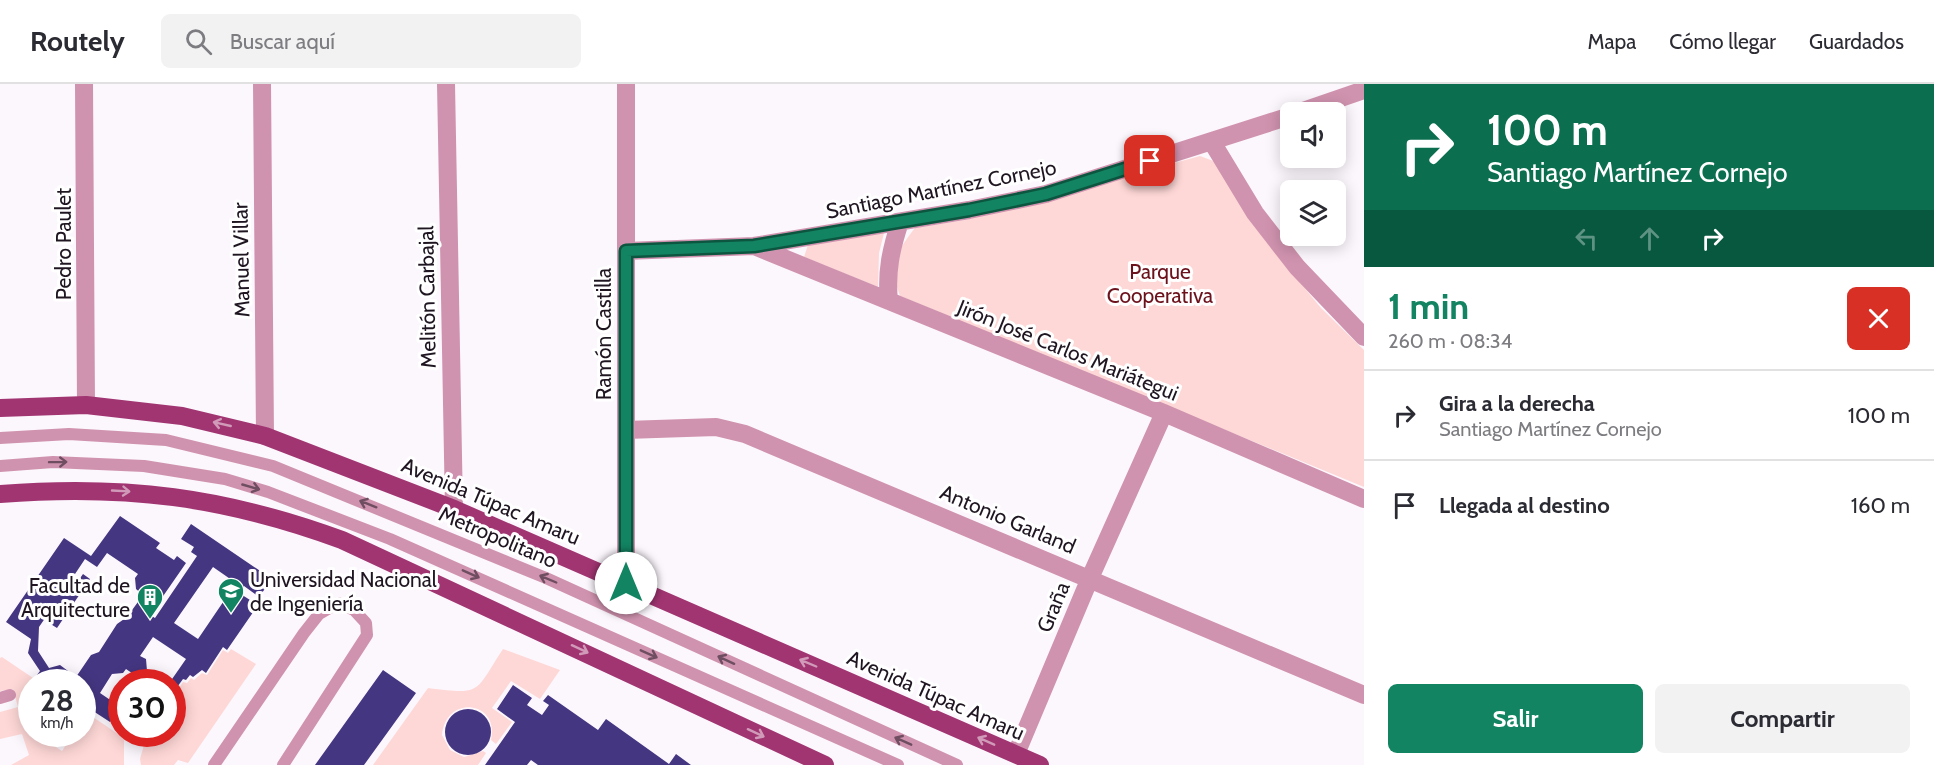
<!DOCTYPE html>
<html lang="es">
<meta charset="utf-8">
<style>
body{margin:0;font-family:Cabin,sans-serif;background:#f2f2f3;color:#2b2b33;height:100vh;display:flex;flex-direction:column;font-size:22px;white-space:nowrap}
*{box-sizing:border-box;margin:0}
p{font-size:20px;color:#7c7c81}
.icon{flex:none;width:33px;height:33px;fill:none;stroke:currentColor;stroke-width:2;stroke-linecap:round;stroke-linejoin:round}
.map{position:relative;flex:1;overflow:hidden}
.sheet{display:flex;flex-direction:column;background:#fff;width:570px}
.sheet>*{flex:none}
.guide{background:#0b6e4f;color:#fff;overflow:hidden}
.controls{position:absolute;left:1280px;top:18px;display:grid;gap:12px}
.controls a{display:grid;place-items:center;width:66px;height:66px;border-radius:9px;background:#fff;box-shadow:0 3px 15px #0003;font-size:30px}
.speed{position:absolute;left:18px;top:585px;display:flex;gap:12px;font-size:30px;font-weight:700;text-align:center}
.speed>*{display:grid;place-content:center;width:78px;height:78px;border-radius:50%;background:#fff;box-shadow:0 3px 15px #0003;line-height:1}
.speed small{font-size:15px;font-weight:400}
.speed .limit{border:9px solid #d22;background:#fff;color:#111}
.pin{position:absolute;display:grid;place-items:center;width:51px;height:51px;color:#fff;margin:-26px;border-radius:12px;box-shadow:0 3px 9px #0006}
.me{position:absolute;width:66px;margin:-33px;rotate:0deg;stroke-linejoin:round;filter:drop-shadow(0 0 4px #0008)}
.turn{display:flex;align-items:center;gap:21px;height:126px;padding:0 24px;font-size:27px}
.turn .icon{width:78px;height:78px;stroke-width:2.5}
.turn b{display:block;font-size:42px;line-height:51px}
.lanes{display:flex;align-items:center;height:57px;padding:0 24px;background:#0003;justify-content:center;gap:30px;direction:ltr}
.lanes .off{opacity:.35}
.round{display:grid;place-items:center;flex:none;width:63px;height:63px;border-radius:9px;background:#f2f2f3}
.head{display:flex;align-items:center;justify-content:space-between;height:102px;padding:0 24px}
h1{font-size:36px;font-weight:700;line-height:45px;color:#128462}
.button{display:flex;gap:12px;margin-top:auto;padding:12px 24px}
.button a{flex:1;height:69px;border-radius:9px;background:#128462;color:#fff;font-size:24px;font-weight:700;line-height:69px;text-align:center}
.button a+a{background:#f2f2f3;color:#2b2b33}
ul{padding:0;list-style:none}
li{display:flex;align-items:center;gap:18px;height:90px;padding:0 24px;border-top:2px solid #e1e1e2}
li div{flex:1}
li b{display:block;font-size:22px}
li em{font-style:normal}
header{display:flex;align-items:center;gap:36px;box-sizing:border-box;height:84px;padding:0 30px;background:#fff;border-bottom:2px solid #e1e1e2}
header strong{font-size:28px}
nav{display:flex;gap:33px;margin-inline-start:auto;font-size:21px}
.search{width:420px;height:54px;background:#f2f2f3;display:flex;align-items:center;gap:15px;box-sizing:border-box;padding:0 21px;border-radius:9px;color:#7c7c81;font-size:22px}
main{display:flex;flex:1;min-height:0}
.map>svg:first-child{display:block}
</style>
<header>
<strong>Routely</strong>
<div class="search"><svg class="icon" aria-label="search" viewBox="0 0 24 24"><circle cx="10" cy="10" r="6"/><path d="M15 15l6 6"/></svg>Buscar aquí</div>
<nav><a>Mapa</a><a>Cómo llegar</a><a>Guardados</a></nav>
</header>
<main>
<div class="map">
<svg width="1364" height="681" viewBox="0 0 1364 681">
<rect width="100%" height="100%" fill="#fcf7fd"/>
<path fill="#fed8d7" d="M 1200,72 L 1216,78 L 1269,161 L 1321,224 L 1364,266 L 1364,403 L 900,212 C 889,182 896,168 915,144 L 965,136 Z
M 884,149 L 879,169 L 878,203 L 804,173 L 808,161 Z
M 231,565 L 256,580 L 188,679 L 178,676 L 174,681 L 141,681 L 140,675 L 147,650 L 172,650 L 173,614 L 183,598 L 187,599 L 191,594 L 194,596 L 202,589 L 207,591 L 223,566 L 228,569 Z
M 503,565 L 560,586 L 540,615 L 511,597 L 492,624 L 512,638 L 496,660 L 491,656 C 500,617 446,610 442,651 L 450,666 L 464,673 L 483,667 L 486,669 L 478,681 L 373,681 L 428,604 C 483,611 474,609 503,565 Z
M 2,573 L 39,598 L 32,598 L 32,650 L 45,650 L 42,654 L 62,667 L 73,650 L 82,650 L 84,627 L 124,654 L 124,681 L 11,681 L 29,671 L 22,650 L 0,655 L 0,628 L 18,623 L 13,605 L 0,607 L 0,574 Z"/>
<path fill="#453682" fill-rule="evenodd" d="M 120,432 L 160,459 L 156,464 L 174,476 L 177,472 L 186,479 L 150,531 L 155,534 L 197,472 L 191,468 L 194,463 L 181,455 L 191,440 L 272,495 L 259,513 L 244,502 L 239,509 L 258,521 L 227,566 L 223,563 L 206,589 L 202,586 L 193,593 L 190,591 L 186,596 L 183,595 L 172,610 L 172,598 L 170,598 L 186,575 L 153,553 L 140,572 L 146,575 L 147,587 L 159,595 L 157,598 L 145,598 L 126,585 L 123,589 L 112,590 L 100,609 L 122,624 L 120,637 L 112,636 L 110,638 L 90,625 L 92,622 L 82,619 L 82,598 L 39,598 L 34,595 L 40,587 L 28,569 L 31,555 L 6,538 L 64,454 L 91,472 ZM 107,469 L 138,490 L 135,494 L 136,505 L 143,511 L 127,533 L 117,540 L 99,568 L 91,571 L 76,593 L 60,581 L 49,584 L 38,567 L 39,543 L 52,524 L 57,527 L 49,539 L 57,544 L 90,495 L 83,490 L 74,503 L 69,499 L 85,475 L 97,483 ZM 213,483 L 236,499 L 198,555 L 174,539 Z
M 383,586 L 416,609 L 364,681 L 315,681 Z
M 513,601 L 532,614 L 527,621 L 542,631 L 549,621 L 543,617 L 548,611 L 598,646 L 606,635 L 669,680 L 676,670 L 691,681 L 538,681 L 531,676 L 527,681 L 485,681 L 515,638 L 497,625 Z
M445 648a23 23 0 1 1 46 0a23 23 0 1 1-46 0Z"/>
<g fill="none" stroke-linecap="round" stroke-linejoin="round">
<path stroke="#d093af" stroke-width="12" d="M 0,354 L 69,350 L 166,356 L 273,382 L 546,494 L 957,681
M 0,382 L 53,378 L 144,382 L 225,395 L 268,408 L 390,455 L 898,681
M 0,614 L 10,611
M 214,681 L 304,549 L 319,530 L 338,519 L 354,526 L 366,539 L 367,551 L 283,681"/>
<path stroke="#d093af" stroke-width="18" d="M 84,0 L 86,321
M 262,0 L 265,352
M 446,0 L 454,425
M 1300,28 L 1364,6
M 1212,58 L 1255,129 L 1297,183 L 1364,253
M 754,162 L 1164,329 L 1364,415
M 626,167 L 754,162 L 969,126 L 1046,110 L 1290,32
M 889,217 C 886,188 891,165 900,138
M 626,346 L 716,343 L 745,350 L 1364,611
M 626,499 L 626,0
M 1016,670 L 1090,494 L 1164,329"/>
<path stroke="#a13572" stroke-width="18" d="M 0,324 L 86,321 L 182,332 L 265,352 L 454,425 L 1040,681
M 0,410 C 124,400 225,413 342,456 L 825,681"/>
</g>
<defs><path id="oneway-shaft" d="M-6 0H5M1.5-3L5.5 0L1.5 3" fill="none" stroke-width="1.6" stroke-linecap="round" stroke-linejoin="round" transform="scale(1.5)"/></defs>
<g stroke="#d09ab8">
<use href="#oneway-shaft" transform="translate(222 340) rotate(-167)"/>
<use href="#oneway-shaft" transform="translate(121 407) rotate(3)"/>
<use href="#oneway-shaft" transform="translate(580 565) rotate(25)"/>
<use href="#oneway-shaft" transform="translate(808 579) rotate(-157)"/>
<use href="#oneway-shaft" transform="translate(756 649) rotate(25)"/>
<use href="#oneway-shaft" transform="translate(986 657) rotate(-156)"/>
</g>
<g stroke="#6f4e61">
<use href="#oneway-shaft" transform="translate(58 378) rotate(-1)"/>
<use href="#oneway-shaft" transform="translate(251 403) rotate(16)"/>
<use href="#oneway-shaft" transform="translate(368 420) rotate(-158)"/>
<use href="#oneway-shaft" transform="translate(471 490) rotate(24)"/>
<use href="#oneway-shaft" transform="translate(548 495) rotate(-157)"/>
<use href="#oneway-shaft" transform="translate(649 570) rotate(24)"/>
<use href="#oneway-shaft" transform="translate(726 576) rotate(-155)"/>
<use href="#oneway-shaft" transform="translate(903 657) rotate(-156)"/>
</g>
<g fill="none" stroke-linecap="round" stroke-linejoin="round">
<g stroke="#0c5640" stroke-width="15">
<path id="route" d="M 626,499 L 626,167 L 754,162 L 969,126 L 1046,110 L 1150,77"/>
</g>
<use href="#route" stroke="#128462" stroke-width="10"/>
</g>
<defs>
<g id="university-pin" transform="scale(1.35)"><path d="M0 17L-7.5 6A9.5 9.5 0 1 1 7.5 6Z" fill="#128462" stroke="#fff"/><path d="M0-5L7-2L0 1L-7-2ZM-4 1L0 2.5L4 1V4Q0 6-4 4Z" fill="#fff"/></g>
<g id="building-pin" transform="scale(1.35)"><path d="M0 17L-7.5 6A9.5 9.5 0 1 1 7.5 6Z" fill="#128462" stroke="#fff"/><path d="M-4-6H4V6H1V3H-1V6H-4ZM-2.5-4.3h1.7v1.8h-1.7ZM.8-4.3h1.7v1.8H.8ZM-2.5-1h1.7V.8h-1.7ZM.8-1h1.7V.8H.8Z" fill="#fff"/></g>
</defs>
<g fill-rule="evenodd">
<use href="#university-pin" x="231" y="507"/>
<use href="#building-pin" x="150" y="513"/>
</g>
<g text-anchor="middle" dominant-baseline="central" stroke-width="6" stroke-linejoin="round" paint-order="stroke">
<g font-size="21" fill="#1f1622" stroke="#fff">
<text transform="translate(941 105) rotate(-11)">Santiago Martínez Cornejo</text>
<text transform="translate(63 160) rotate(-90)">Pedro Paulet</text>
<text transform="translate(241 176) rotate(-91)">Manuel Villar</text>
<text transform="translate(427 213) rotate(-91)">Melitón Carbajal</text>
<text transform="translate(603 250) rotate(-90)">Ramón Castilla</text>
<text transform="translate(1068 266) rotate(22)">Jirón José Carlos Mariátegui</text>
<text transform="translate(491 417) rotate(23)">Avenida Túpac Amaru</text>
<text transform="translate(1008 435) rotate(23)">Antonio Garland</text>
<text transform="translate(498 453) rotate(23)">Metropolitano</text>
<text transform="translate(1053 523) rotate(-67)">Graña</text>
<text transform="translate(936 611) rotate(24)">Avenida Túpac Amaru</text>
</g>
<g font-size="21" fill="#6c121d" stroke="#fff">
<text x="1160" y="187">Parque<tspan x="1160" dy="24">Cooperativa</tspan></text>
</g>
<g font-size="21" fill="#1f1622" stroke="#fff" text-anchor="start">
<text x="250" y="495">Universidad Nacional<tspan x="250" dy="24">de Ingeniería</tspan></text>
<text x="130" y="501" text-anchor="end">Facultad de<tspan x="130" dy="24">Arquitecture</tspan></text>
</g>
</g>
</svg>
<div class="controls">
<a><svg class="icon" aria-label="sound" viewBox="0 0 24 24"><path d="M4 9h4l5-4v14l-5-4H4zM17 9q2 3 0 6"/></svg></a>
<a><svg class="icon" aria-label="layers" viewBox="0 0 24 24"><path d="M12 4l9 5-9 5-9-5zM3 14l9 5 9-5"/></svg></a>
</div>
<div class="speed"><div>28<small>km/h</small></div><div class="limit">30</div></div>
<div class="pin" style="left:1150px;top:77px;background:#d93025"><svg class="icon" aria-label="arrive" viewBox="0 0 24 24"><path d="M6 21V4h12l-3 4 3 4H6"/></svg></div>
<svg class="me" style="left:626px;top:499px" viewBox="-20 -20 40 40"><circle r="19" fill="#fff"/><path d="M0-13L10 11 0 6-10 11z" fill="#128462"/></svg>
</div>
<section class="sheet">
<div class="guide">
<div class="turn"><svg class="icon" aria-label="right" viewBox="0 0 24 24"><path d="M7 20v-9h11M14 6l5 5-5 5"/></svg><div><b>100 m</b>Santiago Martínez Cornejo</div></div>
<div class="lanes"><svg class="icon off" aria-label="left" viewBox="0 0 24 24"><path d="M17 20v-9H6M10 6l-5 5 5 5"/></svg><svg class="icon off" aria-label="ahead" viewBox="0 0 24 24"><path d="M12 20V5M6 11l6-6 6 6"/></svg><svg class="icon" aria-label="right" viewBox="0 0 24 24"><path d="M7 20v-9h11M14 6l5 5-5 5"/></svg></div>
</div>
<div class="head"><div><h1>1 min</h1><p>260 m · 08:34</p></div><a class="round" style="background:#d93025;color:#fff"><svg class="icon" aria-label="close" viewBox="0 0 24 24"><path d="M6 6l12 12M18 6L6 18"/></svg></a></div>
<ul>
<li><svg class="icon" aria-label="right" viewBox="0 0 24 24"><path d="M7 20v-9h11M14 6l5 5-5 5"/></svg><div><b>Gira a la derecha</b><p>Santiago Martínez Cornejo</p></div><em>100 m</em></li>
<li><svg class="icon" aria-label="arrive" viewBox="0 0 24 24"><path d="M6 21V4h12l-3 4 3 4H6"/></svg><div><b>Llegada al destino</b></div><em>160 m</em></li>
</ul>
<div class="button"><a>Salir</a><a>Compartir</a></div>
</section>
</main>
